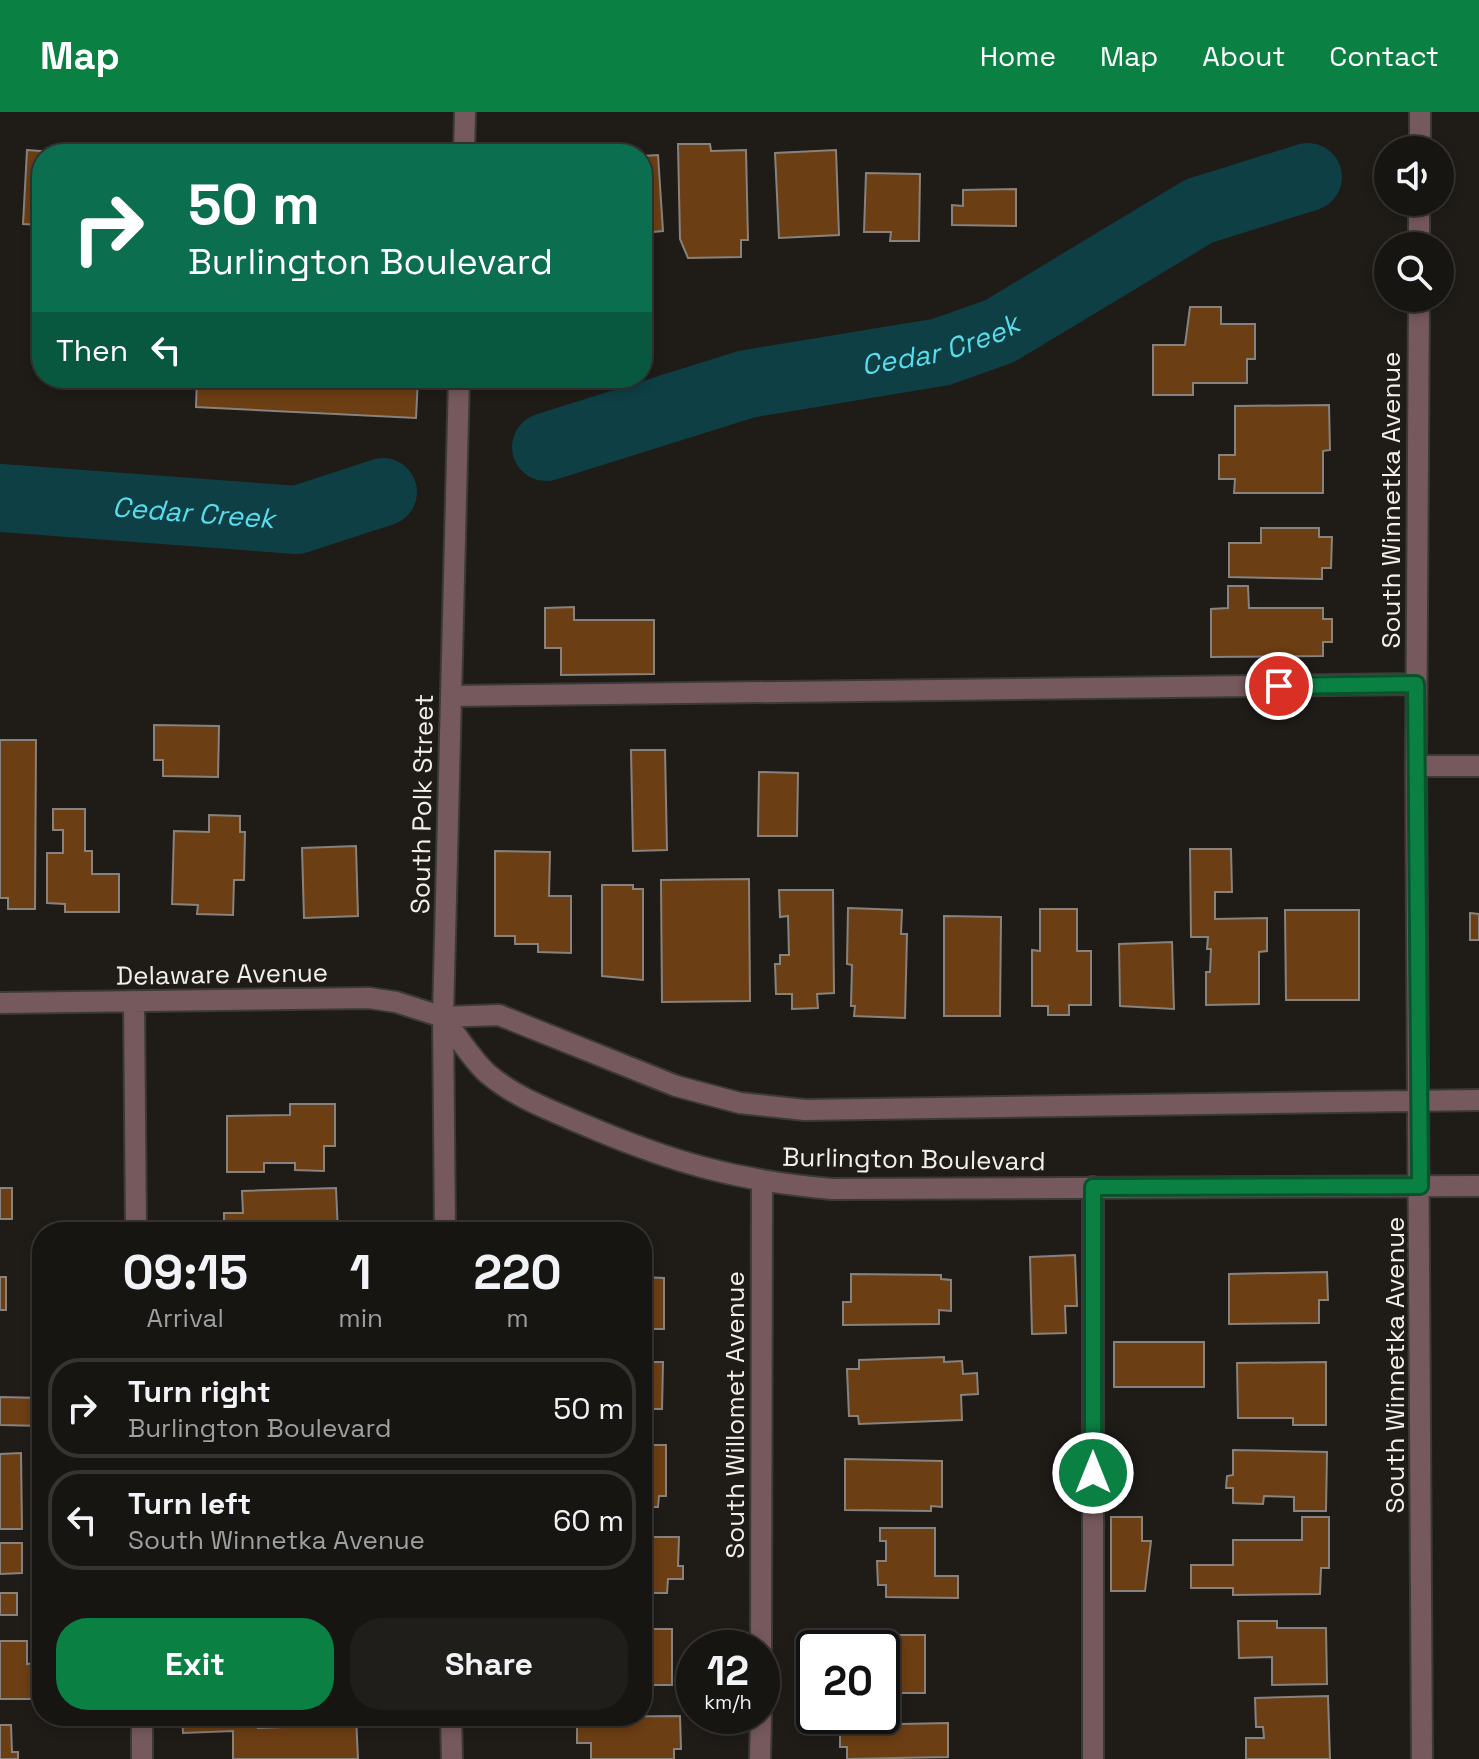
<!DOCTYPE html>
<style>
body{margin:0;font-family:"Space Grotesk",sans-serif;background:#201e1b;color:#f1f3f6;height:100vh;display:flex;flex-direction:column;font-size:30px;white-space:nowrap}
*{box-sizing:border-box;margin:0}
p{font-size:26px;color:#9e9f9f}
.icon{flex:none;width:44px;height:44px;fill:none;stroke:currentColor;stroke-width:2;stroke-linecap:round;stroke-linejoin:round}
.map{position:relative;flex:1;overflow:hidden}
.panel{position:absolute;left:32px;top:1110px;width:620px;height:504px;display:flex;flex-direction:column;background:#171512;border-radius:32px;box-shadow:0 4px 12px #0003,0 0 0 2px #363432}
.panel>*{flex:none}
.top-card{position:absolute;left:32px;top:32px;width:620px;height:244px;border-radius:32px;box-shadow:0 4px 12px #0003,0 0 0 2px #363432;background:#0b6e4f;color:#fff;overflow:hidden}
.buttons{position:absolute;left:1374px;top:24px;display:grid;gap:16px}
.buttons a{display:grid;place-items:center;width:80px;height:80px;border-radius:50%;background:#171512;box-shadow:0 4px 12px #0003,0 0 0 2px #363432;font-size:40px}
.speed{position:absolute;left:676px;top:1518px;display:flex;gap:16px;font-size:40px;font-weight:700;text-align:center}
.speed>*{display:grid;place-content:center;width:104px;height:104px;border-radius:50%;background:#171512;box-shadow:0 4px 12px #0003,0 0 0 2px #363432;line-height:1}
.speed small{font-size:20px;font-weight:400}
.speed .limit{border:4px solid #111;border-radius:12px;background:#fff;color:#111}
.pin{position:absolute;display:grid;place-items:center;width:68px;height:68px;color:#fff;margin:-34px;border:4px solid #fff;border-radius:50%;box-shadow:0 2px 8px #0007}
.me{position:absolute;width:88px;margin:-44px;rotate:0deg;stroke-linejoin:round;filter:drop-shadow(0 0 6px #0008)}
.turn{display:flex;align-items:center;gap:28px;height:168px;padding:0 24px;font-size:36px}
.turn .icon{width:104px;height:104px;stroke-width:2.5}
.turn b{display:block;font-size:56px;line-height:68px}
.then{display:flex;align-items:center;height:76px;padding:0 24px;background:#0003;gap:16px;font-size:30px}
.eta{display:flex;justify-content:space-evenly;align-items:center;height:136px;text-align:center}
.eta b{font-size:48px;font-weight:600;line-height:56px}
.action{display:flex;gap:16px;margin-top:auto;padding:16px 24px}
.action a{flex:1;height:92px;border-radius:32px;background:#0b8043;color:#fff;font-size:32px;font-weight:600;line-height:92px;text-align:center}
.action a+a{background:#201e1b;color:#f1f3f6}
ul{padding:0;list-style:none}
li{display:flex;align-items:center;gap:24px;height:100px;margin:0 16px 12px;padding:0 8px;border:4px solid #363432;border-radius:32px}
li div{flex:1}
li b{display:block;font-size:30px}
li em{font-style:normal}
header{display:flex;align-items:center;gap:48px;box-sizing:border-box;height:112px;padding:0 40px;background:#0b8043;color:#fff}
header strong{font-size:38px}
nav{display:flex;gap:44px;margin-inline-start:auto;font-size:28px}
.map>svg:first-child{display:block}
</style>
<header>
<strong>Map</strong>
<nav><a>Home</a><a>Map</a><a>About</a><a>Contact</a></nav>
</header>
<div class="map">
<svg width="1479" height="1647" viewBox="0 0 1479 1647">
<rect width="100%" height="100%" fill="#1f1c18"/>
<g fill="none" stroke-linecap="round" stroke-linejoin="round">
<g stroke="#0e3f44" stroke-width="68">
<path id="s1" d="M 546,335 L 747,272 L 941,240 L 1000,219 L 1199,99 L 1308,65"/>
<path id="s2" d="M 0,386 L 297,408 L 383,380"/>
</g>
</g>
<path fill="#6c3e13" stroke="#87827e" stroke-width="2" d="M 678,32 L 710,32 L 711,39 L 746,38 L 748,128 L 741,128 L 741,145 L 688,146 L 680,127 Z
M 27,38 L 80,42 L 42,42 L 42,132 L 39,132 L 40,113 L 23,112 Z
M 303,38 L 357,41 L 303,42 Z
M 836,38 L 839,123 L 779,126 L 775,41 Z
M 658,43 L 663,119 L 642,121 L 642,44 Z
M 866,61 L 920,62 L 919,129 L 890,129 L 891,120 L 864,120 Z
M 1016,77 L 1016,114 L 952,113 L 952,93 L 963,94 L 963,78 Z
M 1190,195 L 1221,195 L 1221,212 L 1255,212 L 1255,247 L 1247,247 L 1247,271 L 1193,271 L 1193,283 L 1153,283 L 1153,233 L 1185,233 Z
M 197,266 L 418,266 L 416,306 L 196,295 Z
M 1329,293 L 1330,338 L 1323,339 L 1323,381 L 1234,381 L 1235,367 L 1219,367 L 1219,343 L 1235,343 L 1235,294 Z
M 1261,416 L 1319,416 L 1319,425 L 1332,425 L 1331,456 L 1322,456 L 1322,467 L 1229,465 L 1229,431 L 1261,431 Z
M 1228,474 L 1248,474 L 1249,496 L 1323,496 L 1323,507 L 1332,507 L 1332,530 L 1323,530 L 1323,544 L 1211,545 L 1211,497 L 1228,496 Z
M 574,495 L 574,508 L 654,508 L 654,562 L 561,563 L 561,536 L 545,536 L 545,496 Z
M 154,613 L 219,614 L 218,665 L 163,664 L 163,648 L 154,648 Z
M 0,628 L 36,628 L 35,797 L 8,797 L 8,786 L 0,786 Z
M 631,638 L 665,638 L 667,738 L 633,739 Z
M 759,660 L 798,661 L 797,724 L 758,724 Z
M 53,697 L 85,697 L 85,739 L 92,739 L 92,762 L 119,762 L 119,800 L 65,800 L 65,792 L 47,791 L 47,741 L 63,741 L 63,718 L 53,718 Z
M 209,703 L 240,704 L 240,720 L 245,720 L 244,768 L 234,768 L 233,803 L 197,802 L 198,793 L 172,792 L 174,719 L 209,720 Z
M 356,734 L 358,804 L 304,806 L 302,736 Z
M 1190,737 L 1231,737 L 1232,780 L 1215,780 L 1215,807 L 1267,806 L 1267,839 L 1259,840 L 1259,892 L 1206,893 L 1206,860 L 1210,860 L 1211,837 L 1207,837 L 1208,825 L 1191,825 Z
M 495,739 L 550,740 L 549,784 L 571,784 L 571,841 L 538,840 L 538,832 L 515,832 L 515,824 L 495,824 Z
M 749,767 L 750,889 L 662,890 L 661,768 Z
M 602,773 L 633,773 L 633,777 L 643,777 L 643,868 L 602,864 Z
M 779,778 L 833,778 L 834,881 L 817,882 L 818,896 L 792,897 L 792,882 L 776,882 L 775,852 L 780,852 L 780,843 L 789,843 L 788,804 L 780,805 Z
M 848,796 L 902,798 L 901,822 L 907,822 L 905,906 L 854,904 L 855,894 L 851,894 L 852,853 L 847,852 Z
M 1040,797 L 1077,797 L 1077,839 L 1091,839 L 1091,893 L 1069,893 L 1069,903 L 1048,903 L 1048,894 L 1032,894 L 1032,838 L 1040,839 Z
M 1285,798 L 1359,798 L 1359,888 L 1286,888 Z
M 1470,801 L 1479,802 L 1479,828 L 1470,828 Z
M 944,804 L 1001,805 L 1000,904 L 944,904 Z
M 1172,830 L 1174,897 L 1120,894 L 1119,832 Z
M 290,992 L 335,992 L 335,1034 L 324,1034 L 324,1059 L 295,1058 L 295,1051 L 264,1051 L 264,1060 L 227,1060 L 227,1004 L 290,1003 Z
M 0,1076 L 12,1076 L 12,1107 L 0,1107 Z
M 336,1076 L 338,1120 L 224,1120 L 224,1101 L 243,1101 L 242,1079 Z
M 1075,1143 L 1077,1194 L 1065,1194 L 1066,1221 L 1032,1222 L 1030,1145 Z
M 1327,1160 L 1328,1188 L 1319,1188 L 1319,1211 L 1229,1212 L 1229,1162 Z
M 851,1162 L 941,1163 L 941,1167 L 951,1168 L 951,1199 L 939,1198 L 939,1212 L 843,1213 L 843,1190 L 851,1190 Z
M 0,1165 L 6,1165 L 6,1198 L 0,1198 Z
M 642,1165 L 664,1166 L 664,1217 L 642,1217 Z
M 1114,1230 L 1204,1230 L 1204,1275 L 1114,1275 Z
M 944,1245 L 944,1250 L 962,1249 L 963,1262 L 977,1261 L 978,1282 L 961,1283 L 962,1308 L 859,1312 L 858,1304 L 849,1304 L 847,1257 L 859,1257 L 859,1248 Z
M 642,1250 L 663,1250 L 662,1297 L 642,1297 Z
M 1326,1250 L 1326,1313 L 1293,1313 L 1293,1306 L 1238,1306 L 1237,1251 Z
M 0,1285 L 42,1286 L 42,1314 L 0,1313 Z
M 642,1333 L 666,1333 L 666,1384 L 659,1384 L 658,1395 L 642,1395 Z
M 1233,1338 L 1327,1340 L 1326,1399 L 1294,1399 L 1294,1385 L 1264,1384 L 1263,1392 L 1233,1391 L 1233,1376 L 1226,1376 L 1227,1364 L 1233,1363 Z
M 21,1341 L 22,1417 L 0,1417 L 0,1342 Z
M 845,1347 L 942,1349 L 942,1395 L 931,1394 L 931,1399 L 845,1398 Z
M 1111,1405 L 1142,1405 L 1142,1429 L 1151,1429 L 1145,1479 L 1111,1479 Z
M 1302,1405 L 1329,1405 L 1329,1456 L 1321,1456 L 1320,1482 L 1233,1483 L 1233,1476 L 1191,1476 L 1191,1453 L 1233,1453 L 1233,1428 L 1302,1428 Z
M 880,1416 L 935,1416 L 935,1464 L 958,1464 L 958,1486 L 886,1485 L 886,1473 L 878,1473 L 877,1449 L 886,1449 L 886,1429 L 880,1429 Z
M 642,1425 L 679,1425 L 678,1454 L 683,1454 L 683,1467 L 668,1467 L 667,1481 L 642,1481 Z
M 0,1431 L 22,1431 L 22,1461 L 0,1462 Z
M 0,1481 L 17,1481 L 17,1503 L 0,1503 Z
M 1238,1509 L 1277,1509 L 1277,1516 L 1326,1516 L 1327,1572 L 1272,1573 L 1272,1545 L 1239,1546 Z
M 642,1517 L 672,1517 L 672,1573 L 642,1573 Z
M 844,1523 L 925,1523 L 925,1581 L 882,1581 L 882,1536 L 844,1536 Z
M 0,1529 L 27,1529 L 27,1552 L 33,1551 L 33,1587 L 0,1587 Z
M 1328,1584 L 1330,1647 L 1246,1647 L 1246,1626 L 1264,1626 L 1263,1615 L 1256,1615 L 1255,1586 Z
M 882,1597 L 900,1597 L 901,1612 L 948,1611 L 948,1645 L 847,1647 L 847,1635 L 840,1635 L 840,1604 L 882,1604 Z
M 182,1604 L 258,1604 L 258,1616 L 309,1614 L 309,1604 L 356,1604 L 358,1647 L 233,1647 L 233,1619 L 183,1621 Z
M 680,1604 L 681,1637 L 674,1637 L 674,1647 L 591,1647 L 591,1631 L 577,1631 L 577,1605 Z
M 0,1613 L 11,1613 L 12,1640 L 18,1640 L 18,1647 L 0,1647 Z"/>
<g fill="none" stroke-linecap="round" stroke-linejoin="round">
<g stroke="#3c3a36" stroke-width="24">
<path id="minor" d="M 1420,38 L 1420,0
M 464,42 L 465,0
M 1419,134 L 1419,90
M 1419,186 L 1416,654 L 1422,1647
M 451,584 L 1416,572
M 1416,654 L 1479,654
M 134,889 L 136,1120
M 0,891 L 369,886 L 396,890 L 443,905 L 499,903 L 676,974 L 740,991 L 805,998 L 1479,988
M 443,905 C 457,923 471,947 488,962 C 515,985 548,997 580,1011 C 668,1049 736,1069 832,1077 L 1479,1074
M 1093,1075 L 1093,1647
M 445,1120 L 443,905 L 459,266
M 761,1536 L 762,1071
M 142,1604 L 142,1647
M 451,1604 L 452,1647
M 760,1647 L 761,1604"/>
</g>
<use href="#minor" stroke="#76595d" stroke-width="20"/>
</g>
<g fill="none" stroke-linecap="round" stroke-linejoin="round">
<g stroke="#07532c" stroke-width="20">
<path id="route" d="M 1093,1361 L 1093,1075 L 1420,1074 L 1416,572 L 1279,574"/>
</g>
<use href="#route" stroke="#0b8043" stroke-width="14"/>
</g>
<g text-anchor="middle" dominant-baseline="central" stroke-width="7" stroke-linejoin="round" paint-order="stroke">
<g font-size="26" fill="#f0efec" stroke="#1f1c18">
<text transform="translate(1391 388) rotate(-90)">South Winnetka Avenue</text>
<text transform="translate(422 692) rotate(-89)">South Polk Street</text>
<text transform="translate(222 862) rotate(-1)">Delaware Avenue</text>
<text transform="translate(914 1047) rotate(1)">Burlington Boulevard</text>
<text transform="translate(1395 1253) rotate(-90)">South Winnetka Avenue</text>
<text transform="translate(735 1303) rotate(-90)">South Willomet Avenue</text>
</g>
<g font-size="28" font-style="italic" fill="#59dceb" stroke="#1f1c18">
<text stroke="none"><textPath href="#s1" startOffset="408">Cedar Creek</textPath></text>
<text stroke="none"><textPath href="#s2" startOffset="194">Cedar Creek</textPath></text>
</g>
</g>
</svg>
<div class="buttons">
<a><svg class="icon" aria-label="sound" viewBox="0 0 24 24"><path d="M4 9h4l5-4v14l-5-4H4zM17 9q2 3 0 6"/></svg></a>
<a><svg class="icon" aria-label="search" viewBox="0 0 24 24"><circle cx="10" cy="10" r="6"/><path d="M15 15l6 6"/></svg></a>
</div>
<div class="speed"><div>12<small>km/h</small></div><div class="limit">20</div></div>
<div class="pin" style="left:1279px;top:574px;background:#d93025"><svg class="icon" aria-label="arrive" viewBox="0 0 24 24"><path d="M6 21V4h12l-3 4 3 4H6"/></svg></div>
<svg class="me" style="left:1093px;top:1361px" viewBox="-20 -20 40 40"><circle r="17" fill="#0b8043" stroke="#fff" stroke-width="3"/><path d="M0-11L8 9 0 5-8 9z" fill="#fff"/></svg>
<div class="top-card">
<div class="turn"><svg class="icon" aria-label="right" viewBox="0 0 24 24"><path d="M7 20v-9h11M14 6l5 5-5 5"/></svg><div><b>50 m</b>Burlington Boulevard</div></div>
<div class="then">Then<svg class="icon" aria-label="left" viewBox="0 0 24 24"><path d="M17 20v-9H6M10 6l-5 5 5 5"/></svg></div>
</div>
<section class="panel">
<div class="eta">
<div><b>09:15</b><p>Arrival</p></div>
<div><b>1</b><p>min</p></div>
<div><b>220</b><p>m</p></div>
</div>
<ul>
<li><svg class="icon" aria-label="right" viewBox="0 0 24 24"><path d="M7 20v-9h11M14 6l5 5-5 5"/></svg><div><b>Turn right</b><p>Burlington Boulevard</p></div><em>50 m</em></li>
<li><svg class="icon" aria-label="left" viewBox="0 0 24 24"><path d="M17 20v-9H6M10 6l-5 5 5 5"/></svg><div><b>Turn left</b><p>South Winnetka Avenue</p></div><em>60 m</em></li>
</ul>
<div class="action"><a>Exit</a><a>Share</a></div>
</section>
</div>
